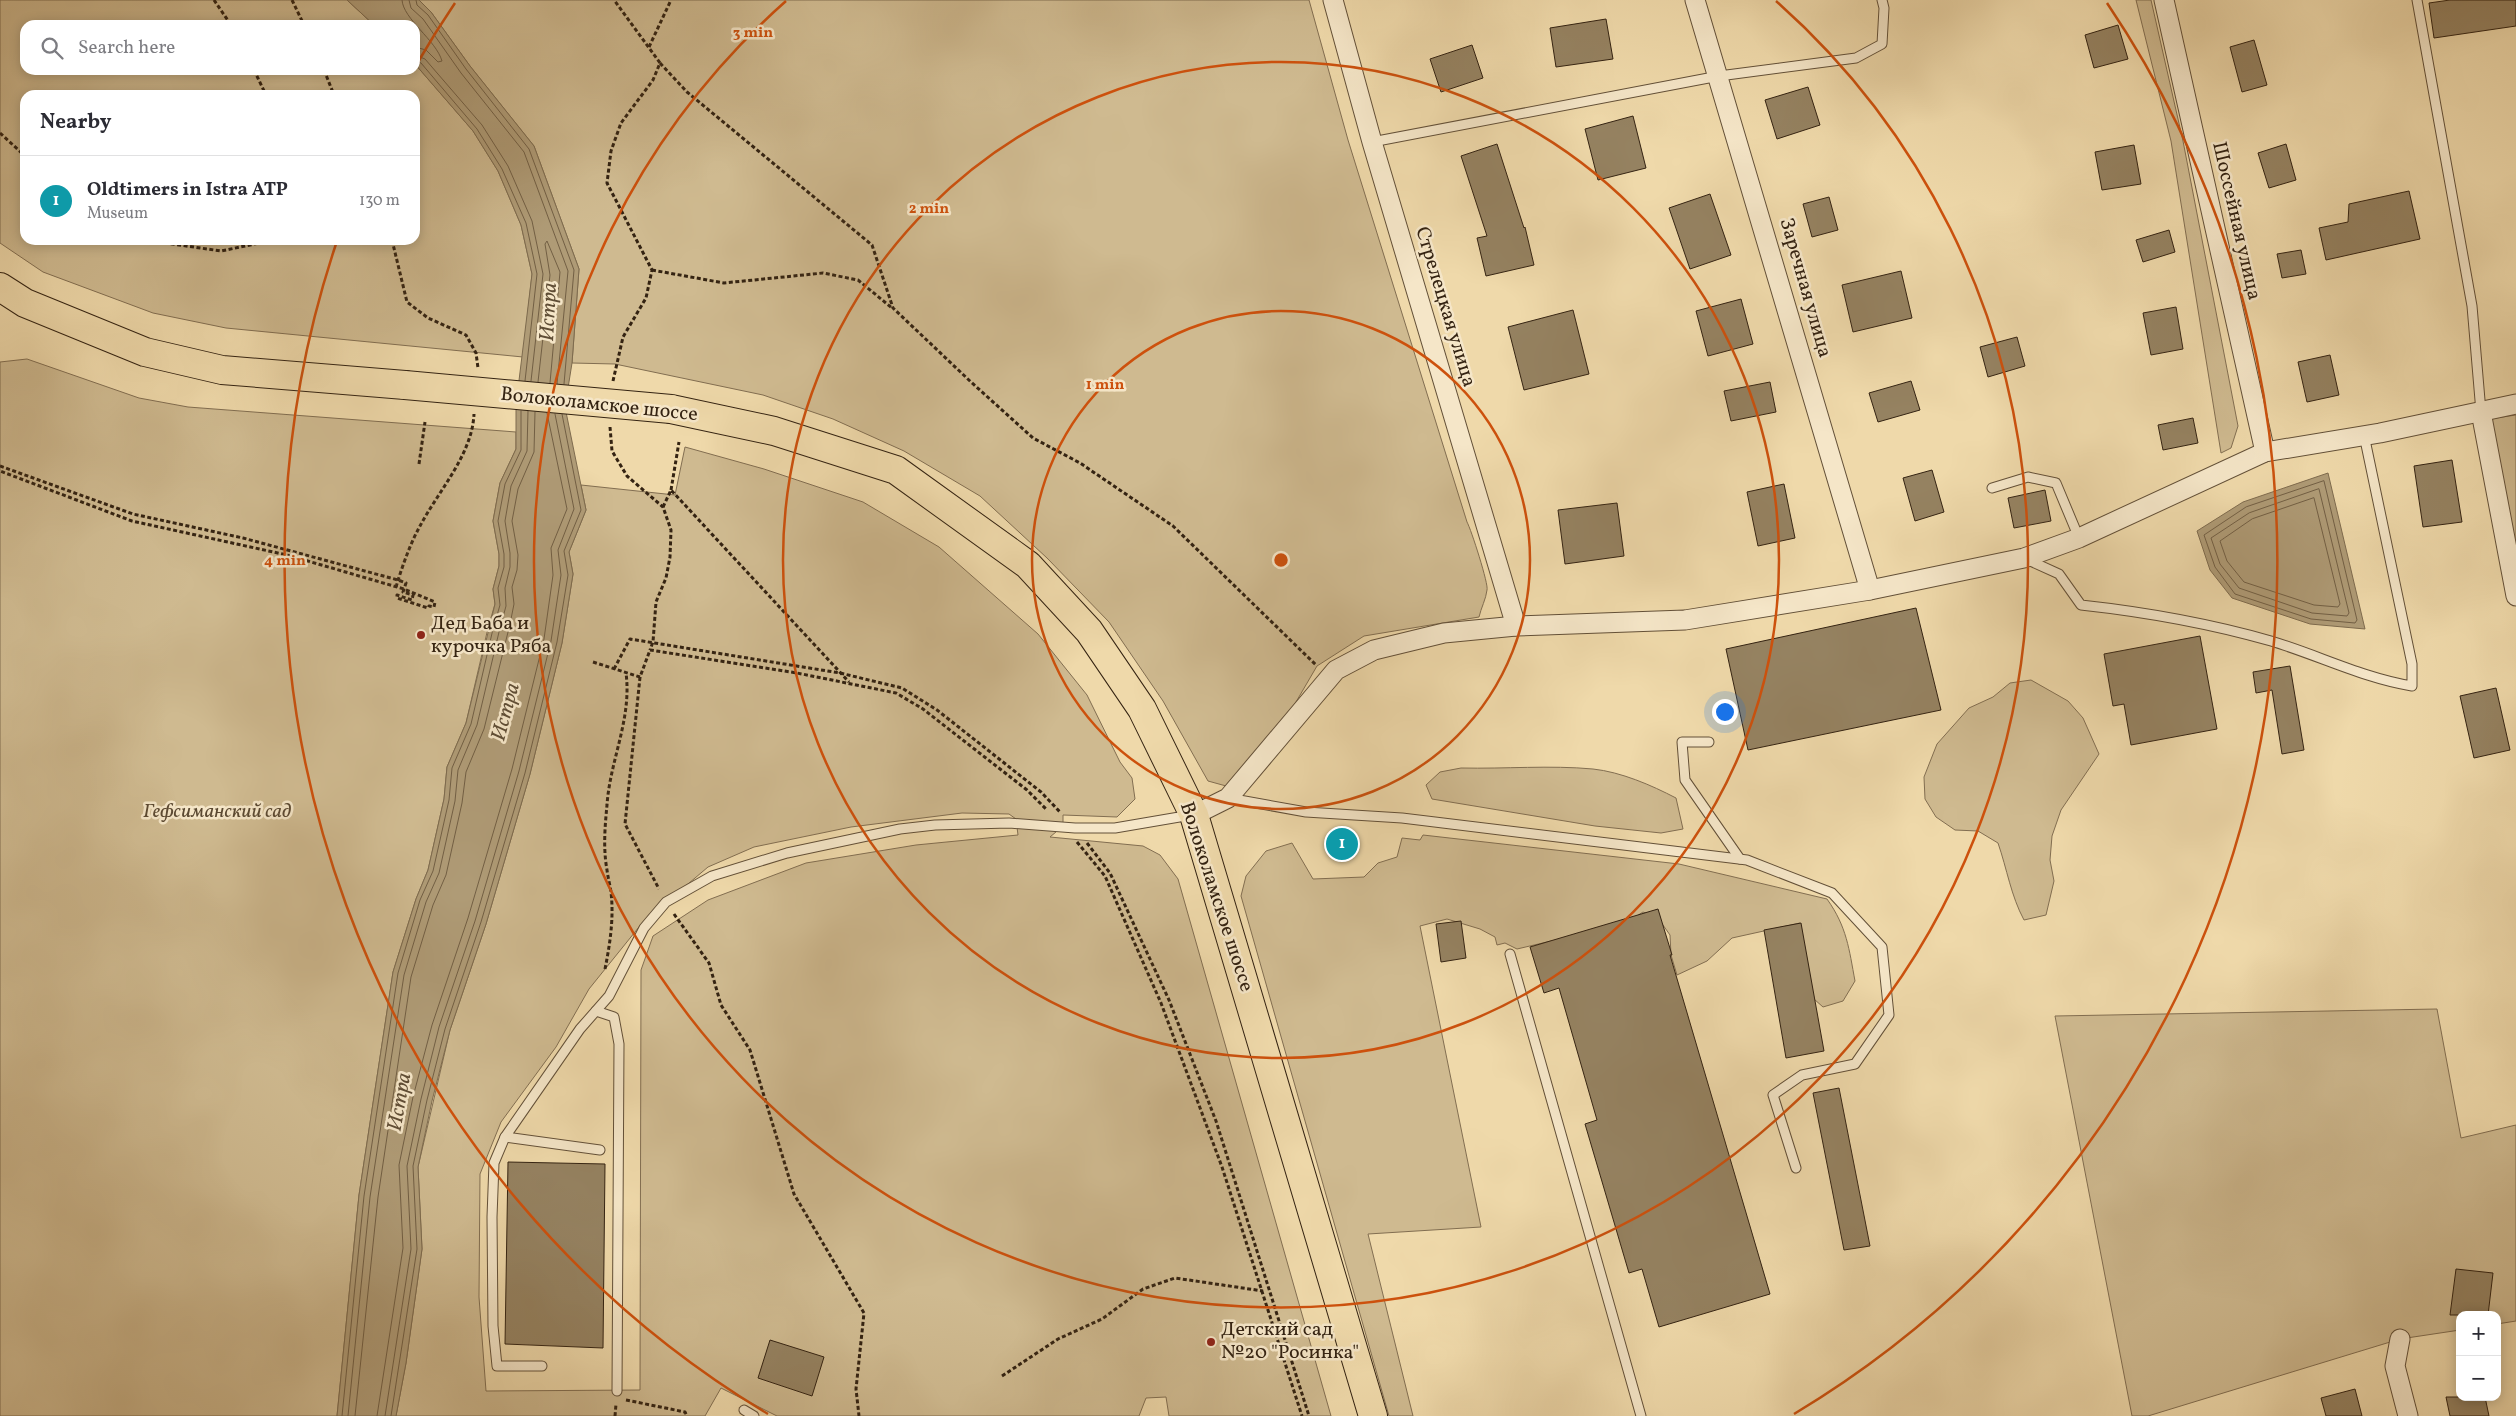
<!DOCTYPE html>
<html lang="en">
<head>
<meta charset="utf-8">
<style>
  :root { --surface:#fff; --page:#f2f2f3; --text:#2b2b33; --muted:#7c7c81; --line:#e1e1e2; --accent:#2563eb }
  body { margin:0; font-family:Vollkorn,serif; background:var(--page); color:var(--text) }
  .controls { position:absolute; right:15px; bottom:15px; display:grid; overflow:hidden; border-radius:10px; box-shadow:0 2px 12px #0003 }
  .controls button { width:45px; height:45px; display:grid; place-items:center; padding:0; border:0; border-bottom:1px solid var(--line); background:var(--surface); color:var(--text); font:25px sans-serif }
  .you { position:absolute; left:1724px; top:711px; width:18px; height:18px; margin:-12px; border:4px solid #fff; border-radius:50%; background:#1a73e8; box-shadow:0 0 0 8px #1a73e833 }
  .badge { display:grid; place-items:center; width:32px; height:32px; border-radius:50%; background:var(--accent); color:#fff; font-size:16px; font-weight:700 }
  .pin { position:absolute; translate:-50% -50%; border:2px solid #fff; box-shadow:0 1px 5px #0006 }
  .list { margin:0; padding:0; list-style:none }
  h2 { display:flex; justify-content:space-between; align-items:center; height:65px; margin:0; padding:0 20px; font-size:21px }
  h2 small { font-size:16px; font-weight:400; color:var(--muted) }
  .list li { display:grid; grid-template-columns:32px 1fr auto; gap:15px; align-items:center; box-sizing:border-box; height:90px; padding:0 20px; border-top:1px solid var(--line) }
  .list b { display:block; font-size:19px; white-space:nowrap }
  .list p { margin:0; font-size:16px; white-space:nowrap; color:var(--muted) }
  .list em { font-size:16px; font-style:normal; color:var(--muted) }
  .icon { flex:none; width:28px; height:28px; fill:none; stroke:currentColor; stroke-width:2; stroke-linecap:round; stroke-linejoin:round }
  .map { position:relative; flex:none; width:2516px; height:1416px; overflow:hidden }
  .search { position:absolute; background:var(--surface); box-shadow:0 2px 12px #0003; left:20px; top:20px; width:400px; height:55px; display:flex; align-items:center; gap:12px; box-sizing:border-box; padding:0 18px; border-radius:15px; color:var(--muted); font-size:19px }
  .panel { position:absolute; background:var(--surface); box-shadow:0 2px 12px #0003; left:20px; top:90px; width:400px; height:155px; border-radius:15px }
  .map>svg:first-child { display:block }
  .green { fill:#cfba90; stroke:#826e51; fill-rule:evenodd }
  .water { fill:#af9b76; stroke:#7e6b4e }
  .lines { fill:none; stroke-linecap:round; stroke-linejoin:round }
  .shore { stroke:#725f44; stroke-width:1 }
  .building { fill:#958261; stroke:#342312 }
  .lane-casing { stroke:#635038; stroke-width:11 }
  .street-casing { stroke:#635038; stroke-width:21 }
  .primary-casing { stroke:#342312; stroke-width:30 }
  .path { stroke:#342312; stroke-width:3; stroke-dasharray:4 2.5; stroke-linecap:butt }
  .lane { stroke:#f5e6c8; stroke-width:9 }
  .street { stroke:#f5e6c8; stroke-width:19 }
  .primary { stroke:#efd9aa; stroke-width:28 }
  .primary-bridge-casing { stroke:#342312; stroke-width:30; stroke-linecap:butt }
  .primary-bridge { stroke:#efd9aa; stroke-width:28 }
  .ring { fill:none; stroke:#cd510d; stroke-width:2.5 }
  .poi-dot { fill:#8f2418; stroke:#f5e6c8; stroke-width:2 }
  .labels { text-anchor:middle; dominant-baseline:central; stroke-width:5; stroke-linejoin:round; paint-order:stroke }
  .street-label { font-size:20px; fill:#342312; stroke:#f5e6c8 }
  .poi-label { font-size:20px; fill:#342312; stroke:#f5e6c8; text-anchor:start }
  .park-label { font-size:20px; font-style:italic; fill:#5b4932; stroke:#f5e6c8 }
  .water-label { font-size:21px; font-style:italic; fill:#5f4d35; stroke:#f5e6c8 }
  .centre { fill:#cd510d; stroke:#f5e6c8; stroke-width:2.5 }
  .ring-label { font-size:15px; text-anchor:middle; font-weight:bold; fill:#cd510d; stroke:#f5e6c8; stroke-width:5; stroke-linejoin:round; paint-order:stroke }
</style>
</head>
<body>
<div class="map">
<svg width="2516" height="1416" viewBox="0 0 2516 1416">
  <rect width="100%" height="100%" fill="#efd9aa"/>
  <filter id="stains"><feTurbulence type="fractalNoise" baseFrequency=".004" numOctaves="4"/><feColorMatrix values="0 0 0 0 .2 0 0 0 0 .09 0 0 0 0 .02 0 0 0 .5 -.17"/></filter>
  <radialGradient id="worn" r=".72"><stop offset=".6" stop-color="#630" stop-opacity="0"/><stop offset="1" stop-color="#630" stop-opacity=".3"/></radialGradient>
  <g class="green">
    <path d="M0,0h347l27,25h-349v45h390v-6l58,67 25,40 23,54 11,49 -9,83 -297,-29 -73,-15 -110,-41 -43,-29zM25,95h390v145h-390z"/>
    <path d="M419,0h890l39,140 119,382c4,7 22,63 20,68 -1,9 -6,18 -8,27l-115,19 -47,30 -59,101 -21,22 -29,-8 -45,-80 -54,-79 -62,-64 -67,-62 -76,-45 -71,-32 -70,-24 -148,-31 -43,-1 7,-94 -45,-123 -64,-80 -39,-54z"/>
    <path d="M2136,0h15l32,141 55,285 -7,22 -10,5 -50,-312z"/>
    <path d="M27,359l112,39 49,9 328,25v17l-16,34 -7,38 6,33v12l-6,23 2,15 -7,24 -22,95 -19,44 -3,32 -16,71 -12,29 -23,73 -34,223 -22,221h-337v-1054z"/>
    <path d="M2516,415v140l-27,-136z"/>
    <path d="M685,447l79,22 99,33 76,45 99,87 49,61 33,67 12,16 3,21 -18,18 -54,-2v11l-13,11 93,9 17,9 18,24 153,537h-162l-3,-19 -20,1 -7,18h-362l-56,-28 -16,28h-309l10,-53 16,-114 -4,-82 32,-137 36,-106 44,-150 32,-131 11,-69 -4,-22 17,-42 -5,-25 94,10zM962,813l47,1 7,5 2,16 -102,10 -110,18 -98,37 -55,36 -12,34 -1,420 -154,1 -7,-94 1,-123 21,-52 55,-75 33,-58 54,-67 65,-55 46,-20 97,-20z"/>
    <path d="M2031,680l37,21 15,17 16,36 -38,56 -9,26 -2,24 4,21 -8,34 -22,5c-13,-24 -17,-51 -26,-77l-20,-12 -23,-1 -19,-13 -11,-18 -1,-22 13,-33 32,-36 24,-11 17,-14z"/>
    <path d="M1461,768c44,1 89,-3 132,1 28,3 58,16 83,29l7,31 -22,4 -66,-7 -163,-27 -6,-14 14,-13z"/>
    <path d="M1423,835l256,29 148,35c20,28 22,50 28,82l-12,20 -20,6 -9,-8 -14,-76 -68,15 -25,23 -30,14 -6,-20 -1,-20 -12,-17 -15,-6 -19,12 -107,25 -12,-6 -8,2 -2,-8 -15,-8 -33,-10 -27,7 61,301 -113,7 45,182h-24l-148,-520 5,-20 20,-25 26,-8 21,36 51,-2 14,-14 19,-6 5,-19 18,2z"/>
    <path d="M2437,1009l24,129 55,-13v196l-19,3v-9h-37v15l-60,9 -252,77h-16l-77,-400z"/>
  </g>
  <g class="water">
    <path d="M347,0h72l12,12 39,54 64,80 45,123 -7,94 -7,44 21,103 -17,42 4,22 -11,69 -32,131 -44,150 -36,106 -18,71 -14,66 4,82 -16,114 -10,53h-59l22,-221 34,-223 23,-73 12,-29 16,-71 3,-32 19,-44 29,-119 -2,-15 6,-23v-12l-6,-33 7,-38 16,-34v-44l16,-131 -11,-49 -23,-54 -25,-40 -58,-67v-39h-41z"/>
    <path d="M2328,473l37,156 -55,-5 -78,-26 -22,-28 -13,-39 46,-29z"/>
  </g>
  <g class="lines">
    <g class="shore">
      <path d="M402,0c1,19 34,40 40,61l-4,1 -12,-12 -11,-3"/>
      <path d="M409,0l2,8 12,11 38,54 63,79 44,119 -11,113"/>
      <path d="M416,0l1,5 11,10 38,54 63,80 45,121 -10,114"/>
      <path d="M415,55l10,4 57,66 26,41 24,55 11,53 -12,107"/>
      <path d="M415,61l6,2 56,66 25,40 24,54 11,51 -12,107"/>
      <path d="M538,382l12,-107 -5,-31 2,-3 13,31 -10,111"/>
      <path d="M2324,481l33,139 -2,3 -44,-4 -76,-25 -20,-27 -11,-32 42,-28z"/>
      <path d="M2319,489l30,124 -2,3 -35,-3 -73,-25 -19,-24 -9,-26 38,-25z"/>
      <path d="M2314,498l26,106 -2,3 -24,-2 -70,-23 -17,-21 -7,-20 32,-22z"/>
      <path d="M342,1416l22,-220 34,-223 22,-73 13,-29 16,-71 3,-32 19,-44 22,-95 7,-24 -2,-17 6,-21v-13l-6,-33 7,-37 16,-34v-39"/>
      <path d="M348,1416l22,-219 34,-222 22,-73 13,-29 16,-72 3,-31 19,-45 22,-93 7,-26 -1,-18 5,-21v-14l-5,-32 6,-35 16,-35 1,-40"/>
      <path d="M355,1416l23,-219 33,-220 22,-72 13,-30 16,-72 4,-31 18,-43 26,-105 4,-20 -2,-17 5,-17 1,-15 -6,-34 6,-32 16,-37 1,-40"/>
      <path d="M377,1416l26,-168 -4,-83 14,-68 19,-72 36,-107 44,-149 32,-130 9,-64 -2,-27 16,-39 -20,-96"/>
      <path d="M385,1416l26,-167 -4,-83 14,-67 18,-72 36,-106 44,-150 32,-130 10,-66 -3,-25 16,-41 -19,-95"/>
      <path d="M391,1416l26,-167 -4,-83 14,-66 18,-71 36,-107 44,-149 32,-131 11,-67 -4,-24 17,-41 -19,-96"/>
    </g>
  </g>
  <g class="building">
    <path d="M2450,0h66v26l-82,12 -5,-35z"/>
    <path d="M1606,19l7,40 -57,8 -6,-39z"/>
    <path d="M2118,25l10,34 -34,9 -9,-33z"/>
    <path d="M2254,40l13,45 -25,7 -12,-45z"/>
    <path d="M1472,45l11,33 -42,14 -11,-33z"/>
    <path d="M1808,87l12,38 -43,14 -12,-39z"/>
    <path d="M1633,116l13,52 -48,12 -13,-51z"/>
    <path d="M1497,144l27,84 1,-1 9,38 -48,11 -9,-38 10,-2 -26,-80z"/>
    <path d="M2286,144l10,36 -27,8 -11,-35z"/>
    <path d="M2134,145l7,39 -39,6 -7,-38z"/>
    <path d="M2409,191l11,48 -94,21 -7,-32 29,-6 1,-18z"/>
    <path d="M1710,194l21,61 -41,14 -21,-61z"/>
    <path d="M1829,197l9,33 -26,7 -9,-33z"/>
    <path d="M2169,230l6,22 -32,10 -7,-22z"/>
    <path d="M2301,250l5,24 -24,4 -5,-24z"/>
    <path d="M1901,271l11,47 -59,14 -11,-47z"/>
    <path d="M1741,299l12,45 -45,12 -12,-45z"/>
    <path d="M2176,307l7,42 -32,6 -8,-42z"/>
    <path d="M1573,310l16,64 -65,16 -16,-63z"/>
    <path d="M2017,337l8,29 -37,11 -8,-30z"/>
    <path d="M2330,355l9,40 -32,7 -9,-40z"/>
    <path d="M1911,381l9,29 -42,12 -9,-29z"/>
    <path d="M1770,382l6,30 -45,9 -7,-30z"/>
    <path d="M2193,418l5,25 -35,7 -5,-25z"/>
    <path d="M2452,460l10,62 -39,5 -9,-61z"/>
    <path d="M1932,470l12,42 -29,9 -12,-43z"/>
    <path d="M1784,484l11,54 -37,8 -11,-54z"/>
    <path d="M2045,490l6,31 -37,7 -6,-30z"/>
    <path d="M1617,503l7,53 -59,8 -7,-54z"/>
    <path d="M1916,608l25,102 -193,40 -22,-101z"/>
    <path d="M2200,636l17,93 -86,16 -7,-41 -11,2 -9,-52z"/>
    <path d="M2290,666l14,84 -22,4 -10,-64 -16,3 -3,-21z"/>
    <path d="M2496,688l14,62 -36,8 -14,-62z"/>
    <path d="M1658,909l14,46h-2l100,339 -111,33 -17,-58 -13,4 -44,-149 12,-4 -38,-132 -15,5 -14,-46z"/>
    <path d="M1461,921l5,37 -25,4 -5,-38z"/>
    <path d="M1801,923l23,128 -38,7 -22,-128z"/>
    <path d="M1839,1088l31,158 -26,4 -31,-157z"/>
    <path d="M508,1162l97,2 -2,184 -98,-4z"/>
    <path d="M2456,1269l37,4 -5,42h-38z"/>
    <path d="M770,1340l54,17 -12,39 -54,-18z"/>
    <path d="M2355,1389l7,27h-36l-5,-18z"/>
    <path d="M2446,1397h39l4,19h-39z"/>
  </g>
  <g class="lines">
    <defs>
      <g id="lane">
        <path d="M2417,0l55,306 9,106"/>
        <path d="M1372,142l347,-66 137,-18 26,-14 2,-36 -2,-8"/>
        <path d="M1992,488l36,-11 28,6 23,55"/>
        <path d="M2026,559l33,15 22,31c64,7 127,18 190,36 47,14 92,37 141,45v-22l-48,-229"/>
        <path d="M1709,742h-27l3,38 55,79"/>
        <path d="M1228,798l78,14 96,6 345,42 85,33 50,54 7,68 -34,49 -53,11 -29,20 23,73"/>
        <path d="M1510,954l131,462"/>
        <path d="M596,1011l18,6 5,27 -2,347"/>
        <path d="M505,1137l-11,26 -2,54 1,109 4,40h45"/>
        <path d="M600,1150l-95,-13 75,-108 29,-33 35,-68 22,-26 46,-26 75,-23 113,-24 35,-4 74,-2 66,5h40l76,-13"/>
        <path d="M744,1410l10,6"/>
      </g>
      <g id="street">
        <path d="M1333,0l39,142 144,484"/>
        <path d="M1695,0l175,590"/>
        <path d="M2164,0l101,452"/>
        <path d="M2481,412l35,184"/>
        <path d="M1194,815l34,-17 108,-128 38,-20 70,-17 72,-7 169,-6 185,-30 154,-32 55,-20 186,-86 115,-19 136,-29"/>
        <path d="M2400,1339l-5,27 13,50"/>
      </g>
      <g id="primary">
        <path d="M0,287l25,16 120,49 77,18 183,15"/>
        <path d="M671,409l103,22 122,39 132,95 61,66 53,78 52,106 179,601"/>
      </g>
    </defs>
    <use href="#lane" class="lane-casing"/>
    <use href="#street" class="street-casing"/>
    <use href="#primary" class="primary-casing"/>
    <g class="path">
      <path d="M214,0l17,25"/>
      <path d="M292,0l12,25"/>
      <path d="M649,47l22,-47"/>
      <path d="M660,63l27,29 185,153 21,63 78,74 62,56 47,25 93,63 143,139"/>
      <path d="M254,70l12,25"/>
      <path d="M324,70l10,25"/>
      <path d="M0,133l25,23"/>
      <path d="M145,240l76,11 53,-11"/>
      <path d="M392,240l15,62 21,16 38,17 10,18 2,15"/>
      <path d="M652,270l72,13 99,-10 35,7 34,28"/>
      <path d="M613,381l10,-44 23,-39 6,-28 -45,-87 4,-32 10,-28 32,-43 7,-17 -46,-63"/>
      <path d="M610,427l2,24 15,25 36,31 8,23 -1,27 -4,21 -10,24 -3,40 -3,8"/>
      <path d="M419,464l6,-42"/>
      <path d="M0,466l133,48 110,24 155,42 8,3 -3,9 10,3 -1,5 -15,-5v3l31,10 1,-2 5,1 1,-5 -31,-13 -117,-34 -155,-34 -132,-50"/>
      <path d="M671,490l8,-48"/>
      <path d="M663,507l8,-17 178,192"/>
      <path d="M396,587c6,-20 14,-43 24,-61 19,-36 52,-71 54,-112"/>
      <path d="M593,662l47,15 10,-27 147,23 99,20 27,16 104,81 20,20"/>
      <path d="M614,669l16,-30 210,34 62,15 35,22 104,82 19,20"/>
      <path d="M640,677l-15,147 34,65"/>
      <path d="M1077,842l28,34 56,127 61,164 80,249"/>
      <path d="M1087,843l23,30 59,127 47,121 93,295"/>
      <path d="M674,914l35,49 12,42 29,45 44,144 70,119 -8,76 3,27"/>
      <path d="M605,969c5,-25 9,-51 6,-77 -1,-7 -3,-14 -4,-22 -4,-22 -2,-44 0,-65 3,-45 25,-86 19,-132"/>
      <path d="M1002,1376l56,-37 44,-20 41,-30 32,-11 88,13"/>
      <path d="M626,1400l59,12 2,4"/>
      <path d="M615,1416l1,-12"/>
    </g>
    <use href="#lane" class="lane"/>
    <use href="#street" class="street"/>
    <use href="#primary" class="primary"/>
    <defs>
      <path id="primary-bridge" d="M405,385l266,24"/>
    </defs>
    <use href="#primary-bridge" class="primary-bridge-casing"/>
    <use href="#primary-bridge" class="primary-bridge"/>
  </g>
  <g class="ring">
    <circle cx="1281" cy="560" r="249"/>
    <circle cx="1281" cy="560" r="498"/>
    <path d="M1776 1A747 747 0 1 1 786 1"/>
    <path d="M768 1414A996 996 0 0 1 336 244M418 62A996 996 0 0 1 455 3M2107 3A996 996 0 0 1 1794 1414"/>
  </g>
  <g class="poi-dot">
    <circle cx="421" cy="635" r="5"/>
    <circle cx="1211" cy="1342" r="5"/>
  </g>
  <g class="labels">
    <g class="street-label">
      <text transform="translate(2236 221) rotate(77)">Шоссейная улица</text>
      <text transform="translate(1805 288) rotate(74)">Заречная улица</text>
      <text transform="translate(1445 307) rotate(73)">Стрелецкая улица</text>
      <text transform="translate(599 405) rotate(6)">Волоколамское шоссе</text>
      <text transform="translate(1216 897) rotate(72)">Волоколамское шоссе</text>
    </g>
    <g class="poi-label">
      <text x="431" y="624">Дед Баба и<tspan x="431" dy="23">курочка Ряба</tspan></text>
      <text x="1221" y="1330">Детский сад<tspan x="1221" dy="23">№20 "Росинка"</tspan></text>
    </g>
    <g class="park-label">
      <text x="217" y="812">Гефсиманский сад</text>
    </g>
    <g class="water-label">
      <text transform="translate(549 312) rotate(-87)">Истра</text>
      <text transform="translate(506 712) rotate(-75)">Истра</text>
      <text transform="translate(400 1102) rotate(-80)">Истра</text>
    </g>
  </g>
  <circle cx="1281" cy="560" r="8" class="centre"/>
  <g class="ring-label">
    <text x="753" y="37">3 min</text>
    <text x="929" y="213">2 min</text>
    <text x="1105" y="389">1 min</text>
    <text x="285" y="565">4 min</text>
  </g>
  <rect width="100%" height="100%" filter="url(#stains)"/>
  <rect width="100%" height="100%" fill="url(#worn)"/>
</svg>
<div class="controls">
<button>+</button>
<button>−</button>
</div>
<div class="you"></div>
<div class="pin badge" style="left:1342px;top:844px;background:#0f9aa8">1</div>
<div class="search"><svg class="icon" aria-label="search" viewBox="0 0 24 24"><circle cx="10" cy="10" r="6"/><path d="M15 15l6 6"/></svg>Search here</div>
<section class="panel">
<h2>Nearby<small></small></h2>
<ul class="list">
<li><span class="badge" style="background:#0f9aa8">1</span><div><b>Oldtimers in Istra ATP</b><p>Museum</p></div><em>130 m</em></li>
</ul>
</section>
</div>
</body>
</html>
